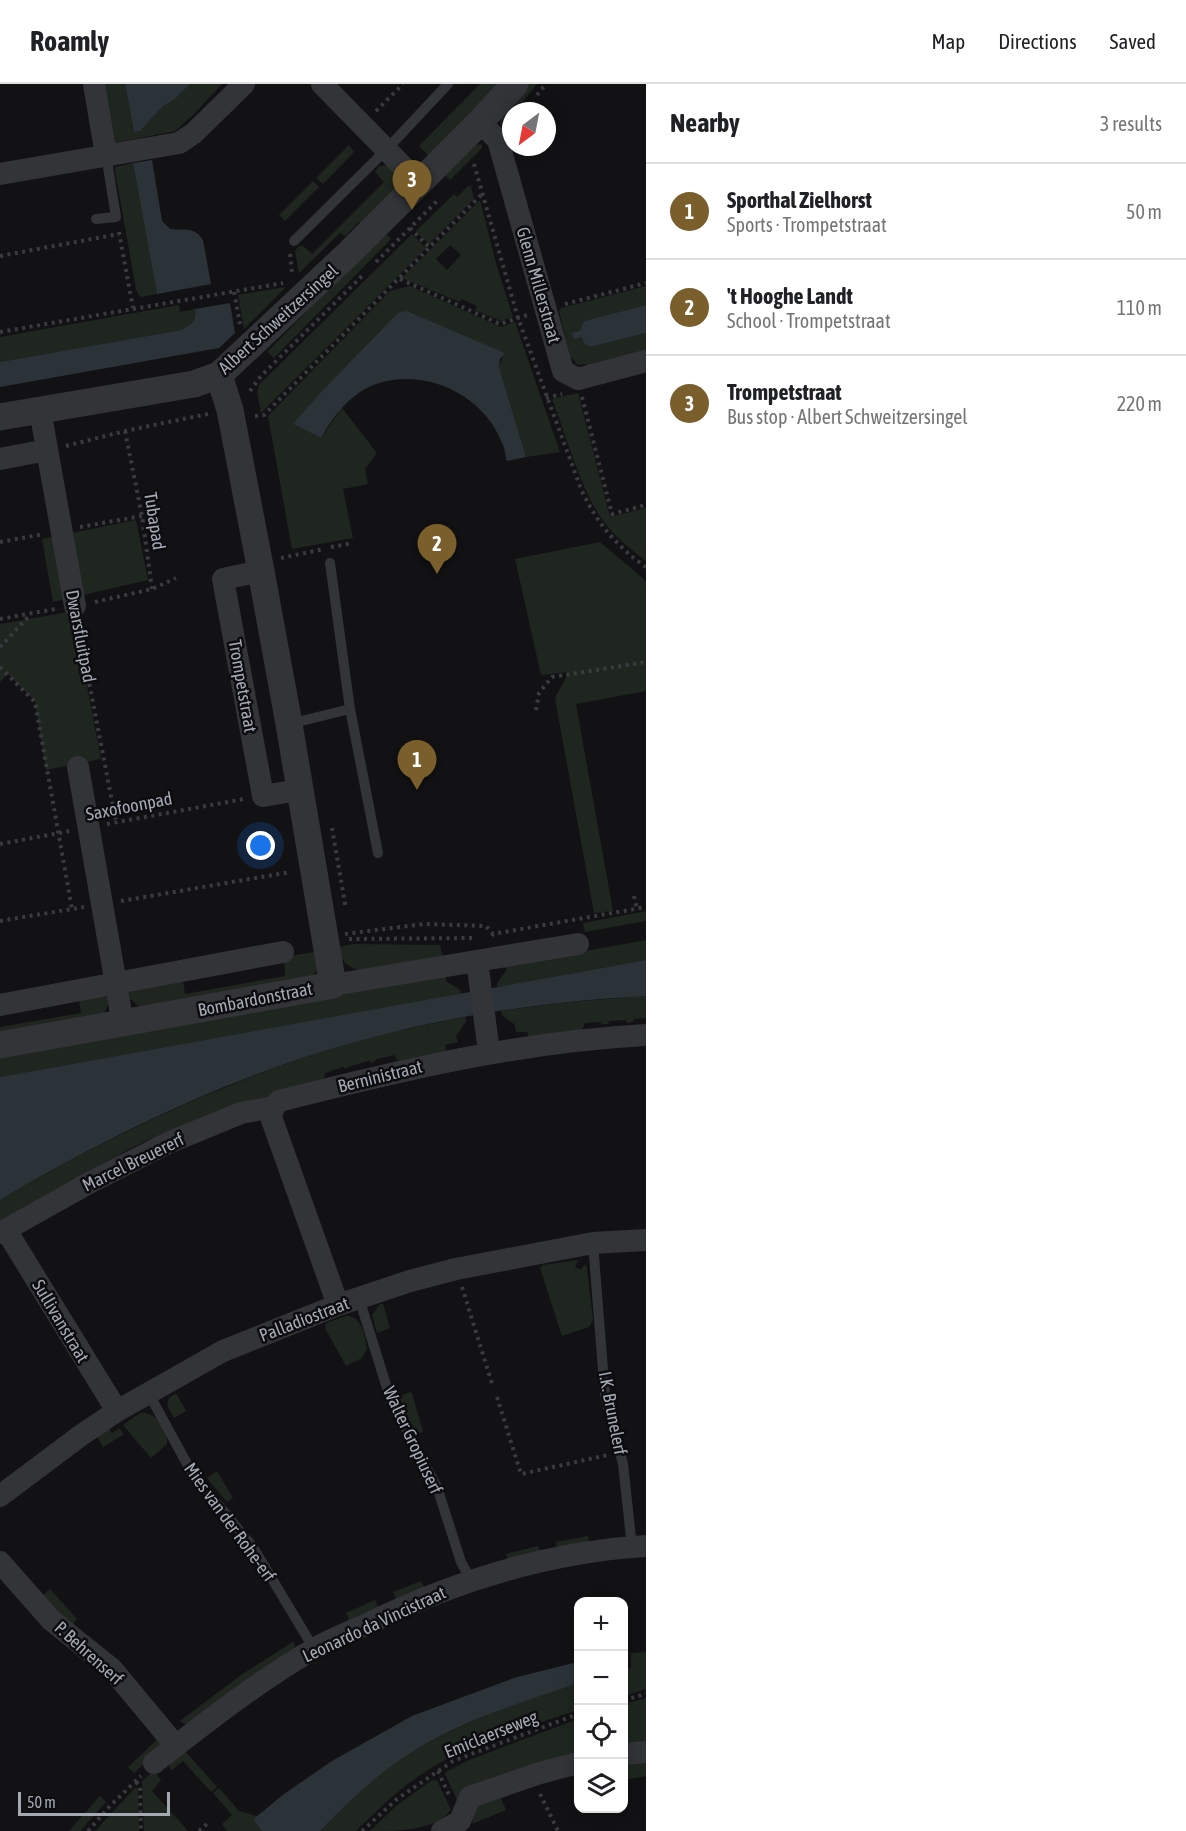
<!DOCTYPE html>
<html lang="en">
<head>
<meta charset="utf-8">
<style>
  :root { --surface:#fff; --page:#f6f6f6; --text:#202124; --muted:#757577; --line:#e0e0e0; --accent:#7a5f2c }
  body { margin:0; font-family:"Asap Condensed",sans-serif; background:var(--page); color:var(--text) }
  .controls { position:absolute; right:18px; bottom:18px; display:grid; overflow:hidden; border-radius:12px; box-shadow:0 3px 15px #0003 }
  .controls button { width:54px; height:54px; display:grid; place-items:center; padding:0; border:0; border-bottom:2px solid var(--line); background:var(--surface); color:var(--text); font:30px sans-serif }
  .compass { position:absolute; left:502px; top:18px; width:54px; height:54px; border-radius:50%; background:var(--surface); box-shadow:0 3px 15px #0003; rotate:212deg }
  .scale { position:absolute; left:18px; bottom:15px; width:152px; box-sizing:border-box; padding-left:6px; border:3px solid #a4a9b4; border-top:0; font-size:16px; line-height:21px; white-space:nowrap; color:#a4a9b4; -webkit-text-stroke:4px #0d0d0f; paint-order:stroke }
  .you { position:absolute; left:261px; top:762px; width:21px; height:21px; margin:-15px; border:4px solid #fff; border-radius:50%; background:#1a73e8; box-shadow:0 0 0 9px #1a73e833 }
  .badge { display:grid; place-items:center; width:39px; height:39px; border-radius:50%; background:var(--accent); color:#fff; font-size:20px; font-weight:700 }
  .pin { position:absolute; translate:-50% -50px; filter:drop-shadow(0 2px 3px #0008) }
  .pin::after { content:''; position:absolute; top:32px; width:21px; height:18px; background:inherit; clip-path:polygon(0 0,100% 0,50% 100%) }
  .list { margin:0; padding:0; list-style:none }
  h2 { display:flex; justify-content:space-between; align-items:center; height:78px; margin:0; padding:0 24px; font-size:26px }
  h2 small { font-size:20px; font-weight:400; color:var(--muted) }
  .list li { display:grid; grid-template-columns:39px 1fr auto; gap:18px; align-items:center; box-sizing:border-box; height:96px; padding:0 24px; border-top:2px solid var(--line) }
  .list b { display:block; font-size:22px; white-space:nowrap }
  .list p { margin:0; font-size:20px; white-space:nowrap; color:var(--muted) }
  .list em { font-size:20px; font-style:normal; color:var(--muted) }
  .icon { flex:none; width:33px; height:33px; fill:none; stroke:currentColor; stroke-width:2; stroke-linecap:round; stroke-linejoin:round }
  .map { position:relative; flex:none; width:646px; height:1747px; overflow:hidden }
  header { display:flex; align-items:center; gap:36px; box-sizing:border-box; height:84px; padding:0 30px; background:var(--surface); border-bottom:2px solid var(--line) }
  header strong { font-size:28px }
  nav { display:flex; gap:33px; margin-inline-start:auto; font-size:21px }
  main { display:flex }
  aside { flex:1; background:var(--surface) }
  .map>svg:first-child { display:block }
  .green { fill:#1f261f; fill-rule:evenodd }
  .water { fill:#2b3339 }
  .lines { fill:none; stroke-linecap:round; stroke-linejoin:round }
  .path { stroke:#393b3f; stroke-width:4; stroke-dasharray:3 4.5; stroke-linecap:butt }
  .service { stroke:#333438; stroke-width:10 }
  .minor { stroke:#333438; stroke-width:22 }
  .tertiary { stroke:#333438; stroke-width:27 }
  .labels { text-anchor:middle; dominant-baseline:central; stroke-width:5; stroke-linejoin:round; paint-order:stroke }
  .street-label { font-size:18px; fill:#a4a9b4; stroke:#0d0d0f }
</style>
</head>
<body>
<header>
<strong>Roamly</strong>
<nav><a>Map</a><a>Directions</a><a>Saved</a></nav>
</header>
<main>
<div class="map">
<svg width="646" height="1747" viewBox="0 0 646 1747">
  <rect width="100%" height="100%" fill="#121214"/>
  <g class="green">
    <path d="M104,0h21l9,48 6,-1 22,-24 13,-8 15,-15h32l-28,30 -19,17 -60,12z"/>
    <path d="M480,0h22l-71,74 -12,-12z"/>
    <path d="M527,0h10l-22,27h-4v5l-9,10 -2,-3 2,-7z"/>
    <path d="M482,60v4l-32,32 -7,-6 32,-29z"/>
    <path d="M349,61l5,7 -31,32 -7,-6z"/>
    <path d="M133,79l24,131 -16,3 -3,-3 -2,-5 -21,-118v-4z"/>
    <path d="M385,81c9,2 15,10 15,19l-37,42 -4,-4 -14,14 -5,-3 -41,40 -4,-22 4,-5h4l9,8 72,-72 -9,-10 3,-5z"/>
    <path d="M313,97l6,6 -34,34 -6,-6z"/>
    <path d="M468,102h3l3,13 -45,45 -13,-13 38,-37 3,3z"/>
    <path d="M480,116l16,63 17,54 -12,4 -26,-11 2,-4 -15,-7 -2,3 -58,-24zM450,161l11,10 -14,15 -11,-11z"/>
    <path d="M385,148l6,7 -117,119 -7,-6z"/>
    <path d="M412,150l14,14 -165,165 -4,-21 2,-7z"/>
    <path d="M410,202l91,41 14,-5 45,130 -34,5 -27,-90 5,-14 -97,-42 -114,113 28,14 21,-30 35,45 -12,16 3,15 -25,5 10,49 -61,11 -24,-133 122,-125z"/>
    <path d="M646,202v19l-62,16 -3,10 -8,2 9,4 8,10 56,-14v22l-58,15 -2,-6 -8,1 -8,-9 -11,-45 2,-3z"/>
    <path d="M286,203l-42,42 -6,-34z"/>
    <path d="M179,221l1,7 15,-3c2,13 -3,15 -14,21l-181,32v-25z"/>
    <path d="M578,309l32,124 36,-9v53c-18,-13 -34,-27 -47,-46 -20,-32 -33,-80 -47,-116z"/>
    <path d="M136,436l12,60 -95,22 -11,-63z"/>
    <path d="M600,458l46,39v110l-70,13 37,207 -19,2 -39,-215 14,-26 -28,3 -26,-116z"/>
    <path d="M74,527l-1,3 28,145 -55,11 -11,-69 -27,-27 -8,8v-58z"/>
    <path d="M646,827v10l-61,11 -2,-9z"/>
    <path d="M646,856v20l-149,27v-4l10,-14 -5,-3z"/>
    <path d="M354,860l86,1 3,13 -84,12c-13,-3 -18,-10 -21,-23z"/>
    <path d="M320,867l-1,17 -8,10 -170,30 -12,-10v-6l54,-11 2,13 100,-18 -1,-19z"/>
    <path d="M446,892v5l14,9 1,4 -461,83v-22z"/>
    <path d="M106,910l4,8 -7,13 -103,21v-9l81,-14 -2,-13z"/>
    <path d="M646,912v22l-12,1 -1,3 -6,1 -2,-3 -16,1 -1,3h-6l-2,-2 -15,1 -3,7 -53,7 -2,-5h-11l-1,-7 -13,-10 -1,-4 68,-9z"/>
    <path d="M465,933l1,5 -10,14 2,6 -13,3 1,6 -48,10 -4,-6 -17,4 -4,4 -4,-2 -18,5 -6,3 -2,-2 -18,6 -1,7 -124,38 -47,22 -2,-1 -16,7 -135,76v-22c110,-65 227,-120 349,-157 38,-11 77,-18 116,-26z"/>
    <path d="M578,1176l-3,7 6,3 4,-6 2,4 6,52 -4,7 -27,9 -22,-68 3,-3z"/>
    <path d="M380,1220h3l7,24 -13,5 -5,-18z"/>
    <path d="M346,1232c16,0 19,20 21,33l-5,9 -16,8 -21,-38 1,-5z"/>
    <path d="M410,1308l2,1 11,39 -7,2 -18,-37z"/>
    <path d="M176,1309l10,18 -12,7 -7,-13 2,-7z"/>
    <path d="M140,1329c15,-2 28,16 27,31l-16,14 -28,-33z"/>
    <path d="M108,1342l4,7 7,-5 5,6 -21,13 -6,-11z"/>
    <path d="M217,1387l16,27 -6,4 -20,-24z"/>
    <path d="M588,1452l2,8 -33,6 -1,-8z"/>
    <path d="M538,1462l2,6 -32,8 -2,-6z"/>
    <path d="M421,1497l3,6 -27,13 -4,-8z"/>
    <path d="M50,1505l27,30 -5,6 -31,-28z"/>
    <path d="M375,1516l3,7 -29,13 -3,-7z"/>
    <path d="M294,1557l1,8 -108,76 -7,-4 61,-46z"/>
    <path d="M646,1568v37l-22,7v-26l7,-2v-15z"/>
    <path d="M578,1599v27c-52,18 -110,33 -156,64 -25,16 -45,37 -66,57h-36c28,-29 59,-59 94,-80 47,-30 111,-50 164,-68z"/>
    <path d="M646,1614v47l-22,3v-44z"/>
    <path d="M578,1635v37l-121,44 -12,-26 1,-2 23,-12z"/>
    <path d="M158,1655l5,8 -29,26 -6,-6z"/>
    <path d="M185,1667l32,36 -6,5 -28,-31 -11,9 -2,-1 -1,-7z"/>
    <path d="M646,1674v18l-22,4v-19z"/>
    <path d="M151,1689l6,1 4,6 -9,11 36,40h-44l-2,-50z"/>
    <path d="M432,1696h5l14,30c-17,21 -52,21 -81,21l26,-25z"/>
    <path d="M136,1703l2,3 1,41h-44z"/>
    <path d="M219,1704l20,23 18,5 -3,5 8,10h-35l-5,-7 10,-9 -19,-22z"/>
    <path d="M100,1712l6,6 -26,29h-11z"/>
    <path d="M500,1712l6,14 -34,14 4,-19z"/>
  </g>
  <g class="water">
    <path d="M125,0h65l-15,15 -13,8 -22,24 -6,1z"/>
    <path d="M152,76l10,61 8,8c15,2 24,-3 33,11l8,44 -54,10 -24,-131z"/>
    <path d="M230,219l5,30 -16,15 -219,39v-25l181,-32c11,-6 16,-8 14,-21z"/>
    <path d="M646,221v28l-56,14 -6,-4 -2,-6 -8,2 -2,-6 8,-2 4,-10z"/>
    <path d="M407,227l98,42 -5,6 -1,8 27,90 -19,4c-2,-6 -2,-13 -5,-18 -18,-48 -77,-76 -126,-59 -25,9 -42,31 -55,54l-28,-14 29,-33 76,-78z"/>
    <path d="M646,876v36c-99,5 -199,20 -295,47 -123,35 -241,92 -351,157v-123z"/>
    <path d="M578,1578v21c-54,19 -116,37 -164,68 -35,21 -66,51 -94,80h-58l-8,-10 2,-4 28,-23 48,-33 80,-45 105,-39z"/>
  </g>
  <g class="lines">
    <g class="path">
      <path d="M537,11l9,-11"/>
      <path d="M376,27l27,-27"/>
      <path d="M474,80l44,154 63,171c15,33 36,58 65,78"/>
      <path d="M410,144l19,19"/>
      <path d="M119,148l14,76"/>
      <path d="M290,170l2,19 -2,2"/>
      <path d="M0,172l119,-22"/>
      <path d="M376,178l61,-61"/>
      <path d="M400,195l100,45 27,-9"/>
      <path d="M234,208l6,32"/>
      <path d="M565,220l81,-21"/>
      <path d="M0,248l283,-49"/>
      <path d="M250,307l11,-15 104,-103"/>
      <path d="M582,313l30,117 34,-9"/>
      <path d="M546,314l16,-4"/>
      <path d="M255,332l9,-1 218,-221"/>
      <path d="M125,347l17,85 10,73"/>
      <path d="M66,362l59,-15 83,-17"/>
      <path d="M80,443l62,-11"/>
      <path d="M0,458l44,-8"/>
      <path d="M331,463l22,-4"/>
      <path d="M281,474l43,-9"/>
      <path d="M95,518l57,-13 24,-11"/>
      <path d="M0,535l55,-10"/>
      <path d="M78,541l38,197"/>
      <path d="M0,563l31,-33"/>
      <path d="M0,583l35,35 37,207"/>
      <path d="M536,626l3,-17 13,-16 94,-15"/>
      <path d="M107,740l137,-25"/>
      <path d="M332,744l14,81"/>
      <path d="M0,760l70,-13"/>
      <path d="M634,812l3,13"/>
      <path d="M121,817l170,-29"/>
      <path d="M0,837l84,-14"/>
      <path d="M345,850l79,-10 62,2 7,8"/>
      <path d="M492,852l1,-2 153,-27"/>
      <path d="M349,855l124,-1"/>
      <path d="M462,1203l31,100"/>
      <path d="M497,1313l24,77 87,-19"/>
      <path d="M624,1616l22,-6"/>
      <path d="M438,1687l11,24"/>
      <path d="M136,1698l4,4 1,45"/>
      <path d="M540,1710l18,37"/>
      <path d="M88,1747l22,-25 31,-30"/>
      <path d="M199,1747l10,-9"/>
      <path d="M362,1747l35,-32 56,-38 125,-47"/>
    </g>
    <g class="service">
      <path d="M96,135l20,-2 -10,-62"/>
      <path d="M294,157l92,-91 62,-66"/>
      <path d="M350,625l28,144"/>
      <path d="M289,640l61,-15 -20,-146"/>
      <path d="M593,1159l12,152 18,69 9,83"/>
      <path d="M359,1214l32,103 46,86 24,75 10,18"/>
      <path d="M149,1310l43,79 61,74 61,102"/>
    </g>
    <g class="minor">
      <path d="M94,0l12,71"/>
      <path d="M322,0l97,99"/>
      <path d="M480,38l18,18 65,231 15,8 68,-18"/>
      <path d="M0,90l179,-31 15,-10 50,-49"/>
      <path d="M40,326l35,196"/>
      <path d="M0,375l47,-9"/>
      <path d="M261,487l-38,8 40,217 35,-6"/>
      <path d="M78,683l45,257"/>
      <path d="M477,877l12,91"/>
      <path d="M333,901l245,-41"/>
      <path d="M0,921l283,-53"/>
      <path d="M274,1023l5,-6c123,-31 239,-59 367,-66"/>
      <path d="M274,1023l-3,10 67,188"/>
      <path d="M6,1146l111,181"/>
      <path d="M0,1149l89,-50 79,-40 73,-30 33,-6"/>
      <path d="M0,1412l80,-60 37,-25 106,-60 115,-46 72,-24 46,-12 137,-26 53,-3"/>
      <path d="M0,1478l51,58 61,49 64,77"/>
      <path d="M624,1670l22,-2"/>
      <path d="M154,1679c51,-40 103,-81 160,-114 17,-10 35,-17 53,-25 88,-43 181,-72 279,-78"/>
      <path d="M442,1747l18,-10 10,-24 70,-24 38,-10"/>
    </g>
    <g class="tertiary">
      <path d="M0,333l194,-33 25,-9 129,-121 132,-132 35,-38"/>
      <path d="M0,961l333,-60 -44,-261 -28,-153 -31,-161 -11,-35"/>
    </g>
  </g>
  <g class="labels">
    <g class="street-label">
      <text transform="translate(539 201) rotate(74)">Glenn Millerstraat</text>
      <text transform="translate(278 235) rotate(-42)">Albert Schweitzersingel</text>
      <text transform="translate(155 437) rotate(81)">Tubapad</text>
      <text transform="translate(81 552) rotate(79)">Dwarsfluitpad</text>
      <text transform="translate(243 602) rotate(80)">Trompetstraat</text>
      <text transform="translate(129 722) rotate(-11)">Saxofoonpad</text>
      <text transform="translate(255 915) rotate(-11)">Bombardonstraat</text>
      <text transform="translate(380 992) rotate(-14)">Berninistraat</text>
      <text transform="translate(133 1078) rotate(-26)">Marcel Breuererf</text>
      <text transform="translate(304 1235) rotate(-21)">Palladiostraat</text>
      <text transform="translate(61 1237) rotate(59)">Sullivanstraat</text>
      <text transform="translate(613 1329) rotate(79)">I.K. Brunelerf</text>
      <text transform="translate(413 1356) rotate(65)">Walter Gropiuserf</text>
      <text transform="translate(230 1438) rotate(54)">Mies van der Rohe-erf</text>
      <text transform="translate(374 1540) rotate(-25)">Leonardo da Vincistraat</text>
      <text transform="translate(89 1569) rotate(42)">P. Behrenserf</text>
      <text transform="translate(491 1650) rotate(-22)">Emiclaerseweg</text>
    </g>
  </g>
</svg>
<div class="controls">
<button>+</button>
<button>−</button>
<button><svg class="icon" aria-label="locate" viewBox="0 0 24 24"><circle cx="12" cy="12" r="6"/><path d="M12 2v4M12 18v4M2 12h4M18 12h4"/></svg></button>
<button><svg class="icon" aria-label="layers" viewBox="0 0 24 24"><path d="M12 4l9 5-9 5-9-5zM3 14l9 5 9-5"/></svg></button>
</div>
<svg class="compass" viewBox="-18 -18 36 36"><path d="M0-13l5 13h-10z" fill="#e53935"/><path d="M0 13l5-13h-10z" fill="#757577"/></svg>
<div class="scale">50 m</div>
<div class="you"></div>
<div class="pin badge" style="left:417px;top:706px">1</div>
<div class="pin badge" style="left:437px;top:490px">2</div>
<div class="pin badge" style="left:412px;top:126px">3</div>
</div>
<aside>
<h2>Nearby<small>3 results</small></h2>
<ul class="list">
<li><span class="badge">1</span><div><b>Sporthal Zielhorst</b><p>Sports · Trompetstraat</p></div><em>50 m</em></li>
<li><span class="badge">2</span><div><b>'t Hooghe Landt</b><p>School · Trompetstraat</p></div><em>110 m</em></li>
<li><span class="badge">3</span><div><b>Trompetstraat</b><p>Bus stop · Albert Schweitzersingel</p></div><em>220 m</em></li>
</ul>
</aside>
</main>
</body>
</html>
